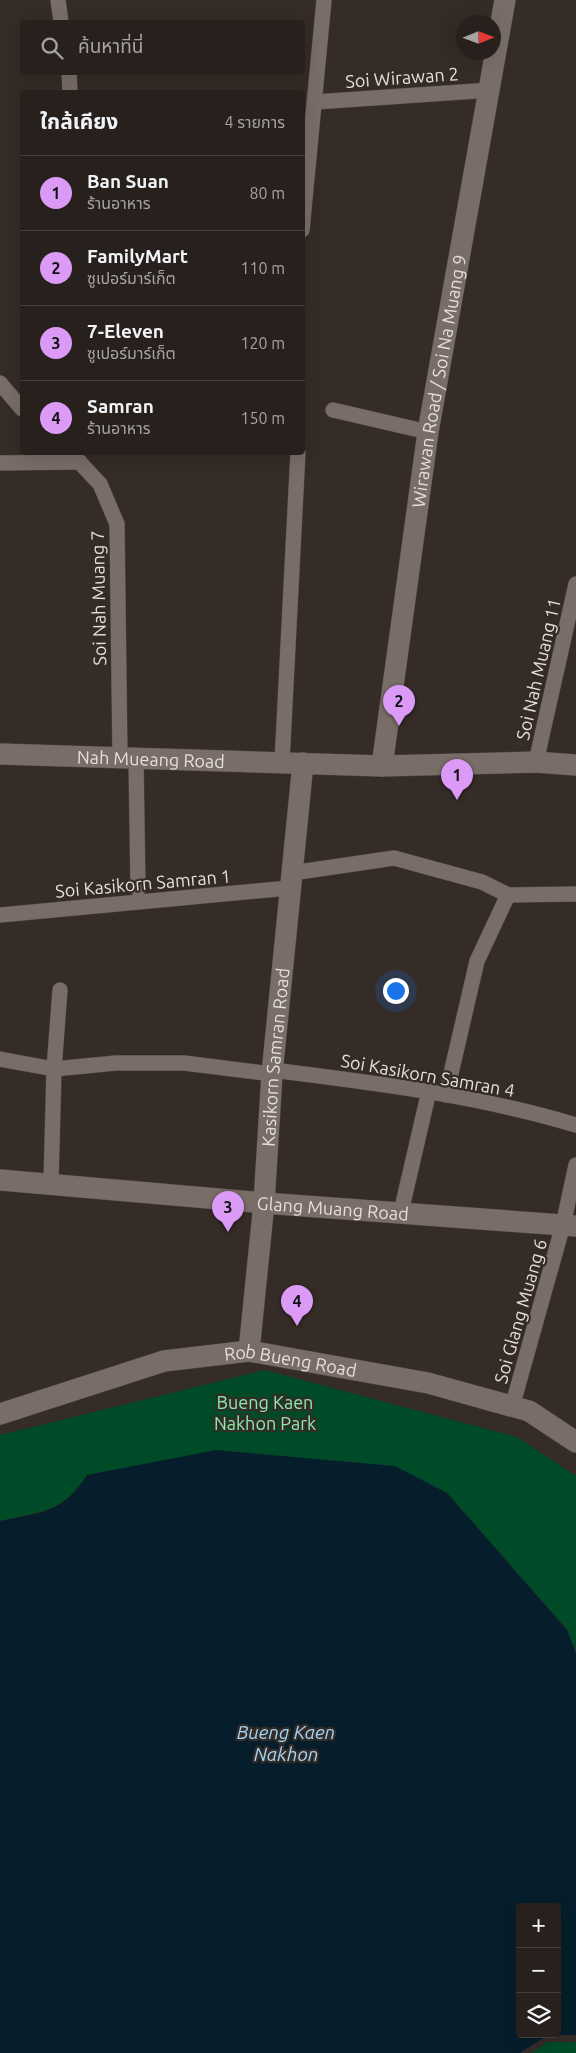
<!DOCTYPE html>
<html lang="th">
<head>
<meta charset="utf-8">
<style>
  :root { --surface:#28201d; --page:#302826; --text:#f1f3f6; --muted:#a5a3a4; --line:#443e3b; --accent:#db9af6 }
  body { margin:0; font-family:Ubuntu,"Noto Sans Thai",sans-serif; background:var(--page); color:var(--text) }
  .controls { position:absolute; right:15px; bottom:15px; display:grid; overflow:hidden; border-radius:5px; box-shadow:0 5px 20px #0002 }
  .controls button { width:45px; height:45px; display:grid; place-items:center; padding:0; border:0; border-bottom:1px solid var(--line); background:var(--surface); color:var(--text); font:25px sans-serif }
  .compass { position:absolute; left:456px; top:15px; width:45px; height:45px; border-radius:50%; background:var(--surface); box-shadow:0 5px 20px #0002; rotate:89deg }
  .you { position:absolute; left:395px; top:990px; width:18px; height:18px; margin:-12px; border:4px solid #fff; border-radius:50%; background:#1a73e8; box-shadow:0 0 0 8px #1a73e833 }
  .badge { display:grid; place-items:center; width:32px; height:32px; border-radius:50%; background:var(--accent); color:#111; font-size:16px; font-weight:700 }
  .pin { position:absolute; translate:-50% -41px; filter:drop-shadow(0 1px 2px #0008) }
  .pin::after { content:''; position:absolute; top:26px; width:18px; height:15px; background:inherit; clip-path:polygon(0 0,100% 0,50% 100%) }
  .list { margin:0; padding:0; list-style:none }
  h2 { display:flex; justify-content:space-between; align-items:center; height:65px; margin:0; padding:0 20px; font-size:21px }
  h2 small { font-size:16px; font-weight:400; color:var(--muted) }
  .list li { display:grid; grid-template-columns:32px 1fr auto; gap:15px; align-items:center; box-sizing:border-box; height:75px; padding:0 20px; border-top:1px solid var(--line) }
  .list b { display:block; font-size:19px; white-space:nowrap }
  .list p { margin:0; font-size:16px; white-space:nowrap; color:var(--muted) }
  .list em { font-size:16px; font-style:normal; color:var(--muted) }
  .icon { flex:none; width:28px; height:28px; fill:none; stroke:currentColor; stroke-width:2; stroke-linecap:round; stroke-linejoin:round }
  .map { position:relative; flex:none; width:576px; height:2053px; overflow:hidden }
  .search { position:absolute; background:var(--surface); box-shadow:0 5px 20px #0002; left:20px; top:20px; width:285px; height:55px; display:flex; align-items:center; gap:12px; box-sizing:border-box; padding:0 18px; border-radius:5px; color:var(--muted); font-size:19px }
  .panel { position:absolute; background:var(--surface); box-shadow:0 5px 20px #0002; left:20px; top:90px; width:285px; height:365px; border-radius:5px }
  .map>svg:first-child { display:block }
  .green { fill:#004b27 }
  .water { fill:#061e2b; fill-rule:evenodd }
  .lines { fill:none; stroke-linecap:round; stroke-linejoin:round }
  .street-casing { stroke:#514845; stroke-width:16 }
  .secondary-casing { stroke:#514845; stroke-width:22 }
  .street { stroke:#796d68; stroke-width:15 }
  .secondary { stroke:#796d68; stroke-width:21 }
  .labels { text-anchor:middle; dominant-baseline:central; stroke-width:4.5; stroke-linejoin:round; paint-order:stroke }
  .street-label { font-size:18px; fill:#e5dedb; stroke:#352b27 }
  .park-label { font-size:18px; fill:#88ebac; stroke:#352b27 }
  .water-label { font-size:19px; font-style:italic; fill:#9dd6fa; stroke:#352b27 }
</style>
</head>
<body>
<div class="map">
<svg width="576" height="2053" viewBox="0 0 576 2053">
  <rect width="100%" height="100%" fill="#352b27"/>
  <g class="green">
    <path d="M265,1370l252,67 59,39v177l-9,-24 -120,-136 -360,-18c-25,39 -46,36 -87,46v-86z"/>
    <path d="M547,2042h29v11h-44z"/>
  </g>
  <path class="water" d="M216,1450l179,16 52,27 120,137 9,23v382h-28l-28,18h-520v-532c41,-9 62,-7 87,-46zM520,1907h37v127h-37z"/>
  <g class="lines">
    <defs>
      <g id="street">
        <path d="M58,0l3,22"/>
        <path d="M69,72l1,20"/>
        <path d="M315,102l176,-12"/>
        <path d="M302,230l22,-230"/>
        <path d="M0,383l22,26"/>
        <path d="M333,410l95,22"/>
        <path d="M70,452l30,32 17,40 3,234"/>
        <path d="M0,463l80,-1"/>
        <path d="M136,759l2,130"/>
        <path d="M282,762l16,-310"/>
        <path d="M536,762l40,-178"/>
        <path d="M292,873l102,-15 88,24 26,13 68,-1"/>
        <path d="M0,915l289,-27"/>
        <path d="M0,1059l54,10 62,-6h68l88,11"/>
        <path d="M272,1070c103,13 204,25 304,55"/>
        <path d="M446,1095l31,-134 31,-66"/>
        <path d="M51,1183l3,-114 6,-79"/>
        <path d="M401,1212l28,-121"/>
        <path d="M512,1407l51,-182 13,-60"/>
      </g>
      <g id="secondary">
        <path id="s1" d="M0,754l382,12 154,-4 40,3"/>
        <path id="s2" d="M382,766l46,-334 77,-432"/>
        <path id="s3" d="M0,1180l264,23 312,23"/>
        <path id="s4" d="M249,1351l15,-148 8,-129 31,-311"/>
        <path id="s5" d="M0,1414l164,-53 85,-10 179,32 101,28 47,31"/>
      </g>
    </defs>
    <use href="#street" class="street-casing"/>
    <use href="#secondary" class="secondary-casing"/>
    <use href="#street" class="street"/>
    <use href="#secondary" class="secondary"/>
  </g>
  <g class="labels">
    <g class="street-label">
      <text transform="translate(402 77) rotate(-4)">Soi Wirawan 2</text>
      <text stroke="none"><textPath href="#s2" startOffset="389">Wirawan Road / Soi Na Muang 9</textPath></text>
      <text transform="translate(98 598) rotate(-91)">Soi Nah Muang 7</text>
      <text transform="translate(538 669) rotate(-77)">Soi Nah Muang 11</text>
      <text stroke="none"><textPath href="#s1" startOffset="151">Nah Mueang Road</textPath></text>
      <text transform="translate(143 883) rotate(-5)">Soi Kasikorn Samran 1</text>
      <text stroke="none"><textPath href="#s4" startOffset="295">Kasikorn Samran Road</textPath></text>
      <text transform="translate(428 1075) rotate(10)">Soi Kasikorn Samran 4</text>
      <text stroke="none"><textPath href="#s3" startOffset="334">Glang Muang Road</textPath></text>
      <text transform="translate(520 1311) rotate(-74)">Soi Glang Muang 6</text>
      <text stroke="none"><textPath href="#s5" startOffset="300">Rob Bueng Road</textPath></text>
    </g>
    <g class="park-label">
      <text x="265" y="1402">Bueng Kaen<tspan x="265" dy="21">Nakhon Park</tspan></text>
    </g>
    <g class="water-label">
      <text x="286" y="1732">Bueng Kaen<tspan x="286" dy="22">Nakhon</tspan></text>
    </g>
  </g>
</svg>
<div class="controls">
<button>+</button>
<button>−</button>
<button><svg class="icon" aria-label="layers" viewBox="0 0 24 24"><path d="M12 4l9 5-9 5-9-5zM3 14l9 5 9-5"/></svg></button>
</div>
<svg class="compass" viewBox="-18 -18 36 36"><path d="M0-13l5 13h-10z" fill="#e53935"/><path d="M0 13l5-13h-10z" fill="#a5a3a4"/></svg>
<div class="you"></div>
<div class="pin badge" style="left:457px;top:800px">1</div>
<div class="pin badge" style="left:399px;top:726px">2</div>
<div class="pin badge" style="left:228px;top:1232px">3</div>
<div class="pin badge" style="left:297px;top:1326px">4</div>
<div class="search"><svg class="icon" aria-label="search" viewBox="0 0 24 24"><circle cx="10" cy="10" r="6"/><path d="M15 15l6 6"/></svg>ค้นหาที่นี่</div>
<section class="panel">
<h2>ใกล้เคียง<small>4 รายการ</small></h2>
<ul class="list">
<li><span class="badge">1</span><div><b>Ban Suan</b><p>ร้านอาหาร</p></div><em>80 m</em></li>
<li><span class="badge">2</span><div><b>FamilyMart</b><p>ซูเปอร์มาร์เก็ต</p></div><em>110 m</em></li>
<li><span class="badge">3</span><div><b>7-Eleven</b><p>ซูเปอร์มาร์เก็ต</p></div><em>120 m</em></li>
<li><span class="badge">4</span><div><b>Samran</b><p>ร้านอาหาร</p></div><em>150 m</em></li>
</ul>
</section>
</div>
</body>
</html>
